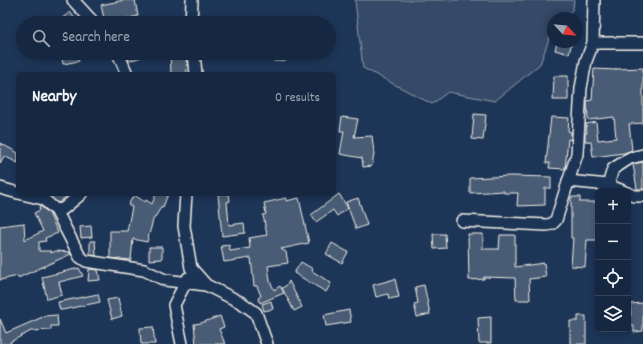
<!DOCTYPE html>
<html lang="en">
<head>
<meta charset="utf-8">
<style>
  :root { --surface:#162841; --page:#1f3048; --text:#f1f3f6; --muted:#9ea6b1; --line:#35445a }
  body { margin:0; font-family:Dekko,sans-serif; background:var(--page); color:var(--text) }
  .controls { position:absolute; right:12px; bottom:12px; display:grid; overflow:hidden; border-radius:6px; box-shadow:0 2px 6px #0003 }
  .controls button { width:36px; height:36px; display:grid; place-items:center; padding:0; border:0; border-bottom:1px solid var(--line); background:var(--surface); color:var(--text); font:20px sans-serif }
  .compass { position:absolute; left:547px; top:12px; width:36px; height:36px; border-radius:50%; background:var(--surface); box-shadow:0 2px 6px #0003; rotate:116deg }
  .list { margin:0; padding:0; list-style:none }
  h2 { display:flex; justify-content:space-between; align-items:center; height:52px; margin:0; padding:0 16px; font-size:17px }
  h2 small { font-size:13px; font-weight:400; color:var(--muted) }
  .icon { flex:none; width:22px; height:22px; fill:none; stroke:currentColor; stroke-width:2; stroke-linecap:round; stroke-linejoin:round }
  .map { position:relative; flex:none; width:643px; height:344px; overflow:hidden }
  .search { position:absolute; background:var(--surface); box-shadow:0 2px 6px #0003; left:16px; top:16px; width:320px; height:44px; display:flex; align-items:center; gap:10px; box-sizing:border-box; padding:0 14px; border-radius:22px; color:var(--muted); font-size:15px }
  .panel { position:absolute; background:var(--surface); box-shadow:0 2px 6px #0003; left:16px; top:72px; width:320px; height:124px; border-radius:6px }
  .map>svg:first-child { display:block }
  .green { fill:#354a67; stroke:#949ea8 }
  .building { fill:#485b74; stroke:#f4f1e8 }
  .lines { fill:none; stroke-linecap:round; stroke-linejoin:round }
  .minor-casing { stroke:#f4f1e8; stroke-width:14 }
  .minor { stroke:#1d3557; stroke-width:11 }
</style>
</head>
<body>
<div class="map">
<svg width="643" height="344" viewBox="0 0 643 344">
  <rect width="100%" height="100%" fill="#1d3557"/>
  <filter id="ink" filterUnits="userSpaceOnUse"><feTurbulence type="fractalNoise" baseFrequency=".025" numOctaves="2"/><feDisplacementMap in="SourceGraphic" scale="8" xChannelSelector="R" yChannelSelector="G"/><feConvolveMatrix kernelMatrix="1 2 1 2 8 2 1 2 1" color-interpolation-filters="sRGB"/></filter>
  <g filter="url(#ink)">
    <path class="green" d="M355,0h219l-1,9 -9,9h-11v10l-13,36 -45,37 -47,-9 -16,12 -69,-36z"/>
    <g class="building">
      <path d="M124,0h11l3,16 -14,3v2l-19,2 -4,-18z"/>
      <path d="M70,12l6,8 -4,3h-16z"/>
      <path d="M557,42h15l-3,12 -14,-4z"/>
      <path d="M61,53h16l2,8 -16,3z"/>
      <path d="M126,53h21l1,2 -19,6z"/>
      <path d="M170,53h16l1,21h-16z"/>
      <path d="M273,53h13v8h-12z"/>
      <path d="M643,68v55l-14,1 3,26 -8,3 -31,4 -2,-15h-3v-1h-3v-8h2l-1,-9 10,-2 2,18 18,-2 -2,-21 -26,3 -1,-19 5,-1 2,-31 22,1v-1z"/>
      <path d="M554,76h14v24h-15z"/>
      <path d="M474,114l12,1 -3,25 -11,-1z"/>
      <path d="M342,117l16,2 -4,18 18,-1 2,17 -2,13 -9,1 -1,-9 -22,-4 4,-23h-4z"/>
      <path d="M551,117l18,1 -1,13 3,1v8l-3,-1 -3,30 -16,-1 1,-5h-4z"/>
      <path d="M0,143l18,10v10l-14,-7 -4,8z"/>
      <path d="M643,162v27h-6l-4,-25z"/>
      <path d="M511,176l40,1v11h-6v17l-28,1 1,-13h-14v-2l-34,2v-15z"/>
      <path d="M55,194h15l-12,9 -7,-6z"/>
      <path d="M156,194h12l-5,13 -1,-1 -9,14 -6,22 -14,-3 -2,21 -21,-2v-27h17l5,-24 -4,-2 6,-10 11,7 1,-2 6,4z"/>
      <path d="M218,194h11l1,7 -3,1 2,23 15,-2 1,10 -23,3z"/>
      <path d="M339,194l9,14 -11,8 -4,-6 -17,12 -5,-7z"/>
      <path d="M571,197h9v5h18v38h-11l-2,27 -14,-1 2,-28h-2z"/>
      <path d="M286,198v3l13,-3 10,45 -28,6 5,3 2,11 -20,3 2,15 4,9 6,-4 4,7 -24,10 -2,-5 3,-2 -4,-10h-3l-3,-28 -27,4 -3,-16 8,-1 1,6 20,-3 -1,-10 18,-3 -4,-20 3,-1 -2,-11z"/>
      <path d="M358,198l9,27 -11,4 -10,-27z"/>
      <path d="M40,206l9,7 9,20 -13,5 1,3 -7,1v9h12v2l5,-2 13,1 2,2 -53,24v-2l-18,4v-54l24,-3 1,17 18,-9 -9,-18 6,-3 -1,-3z"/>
      <path d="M91,226l1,11 -11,1 -1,-11z"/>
      <path d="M433,234h12l1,14 -12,1z"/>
      <path d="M468,234h15v15h16l1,-14h15v32l29,-4 2,14 -17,2 1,21h-14l-1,-22 -31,-1v2l-15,1z"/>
      <path d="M90,241h5l1,15 -6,-2z"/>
      <path d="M332,243l16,9 -6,11 -16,-9z"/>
      <path d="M149,247h13v12l-13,1z"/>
      <path d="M301,262l12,7 -1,2 19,12 -5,9 -32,-19z"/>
      <path d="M79,268l4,8 -24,6 3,13 -15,4 -5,-22z"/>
      <path d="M89,269l9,1 2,10 -12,1z"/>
      <path d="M395,279l4,18 -10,2 -1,-5 -12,3 -3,-12z"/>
      <path d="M289,281l13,26 -8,4 -12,-23 5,-3z"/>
      <path d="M424,285l6,29 -13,3 -3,-13 4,-1 -3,-16z"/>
      <path d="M98,294l2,8 -38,8h-2l-2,-8z"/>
      <path d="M118,298l4,18 -10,3 -5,-19z"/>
      <path d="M271,301l2,8 -9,2 -2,-7z"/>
      <path d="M643,303v28l-9,1v-6h-6v-11h3l-1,-11z"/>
      <path d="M349,310l2,12 -25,4 -2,-11z"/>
      <path d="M57,315l1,11h-7v4l-20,1 -21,11 1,2h-11v-25l6,14 39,-17z"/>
      <path d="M220,316l4,11 -5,2 6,15h-29l-2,-20 7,-1z"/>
      <path d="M578,316h8v28h-16v-23h8z"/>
      <path d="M491,317v26h-12l-1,-25z"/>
      <path d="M153,327l2,17h-14l-1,-16z"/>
    </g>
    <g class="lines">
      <defs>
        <g id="minor">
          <path d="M73,0l21,23"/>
          <path d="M191,23l1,-23"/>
          <path d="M593,43h50"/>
          <path d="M118,53l9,21"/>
          <path d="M194,53l2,21"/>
          <path d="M568,181l40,4 15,6"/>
          <path d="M608,185l5,-16 17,-11 13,-3"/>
          <path d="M0,188l18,5"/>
          <path d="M628,193l6,3h9"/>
          <path d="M22,194l21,5 13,11 24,47 6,4 58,9 21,10 41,5"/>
          <path d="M186,194l-2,32 7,42 15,17 36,18 14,10 11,31"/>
          <path d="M56,210l7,-1 18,-15"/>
          <path d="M462,221l85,4 5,-1 4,-4 21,-66 4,-66 5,-27 7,-18 1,-43"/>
          <path d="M182,344l-8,-39 14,-27"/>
        </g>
      </defs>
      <use href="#minor" class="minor-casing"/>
      <use href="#minor" class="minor"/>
    </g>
  </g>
</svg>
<div class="controls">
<button>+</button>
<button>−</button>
<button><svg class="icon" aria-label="locate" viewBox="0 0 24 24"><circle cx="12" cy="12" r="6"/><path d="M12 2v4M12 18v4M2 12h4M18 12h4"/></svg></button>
<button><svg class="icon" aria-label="layers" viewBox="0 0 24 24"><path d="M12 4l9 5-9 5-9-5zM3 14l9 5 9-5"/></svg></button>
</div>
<svg class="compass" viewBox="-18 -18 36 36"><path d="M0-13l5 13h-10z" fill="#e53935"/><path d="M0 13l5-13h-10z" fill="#9ea6b1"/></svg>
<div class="search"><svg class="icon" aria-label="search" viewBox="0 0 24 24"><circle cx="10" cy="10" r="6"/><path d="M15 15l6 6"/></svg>Search here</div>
<section class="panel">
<h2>Nearby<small>0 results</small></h2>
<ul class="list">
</ul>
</section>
</div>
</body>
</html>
